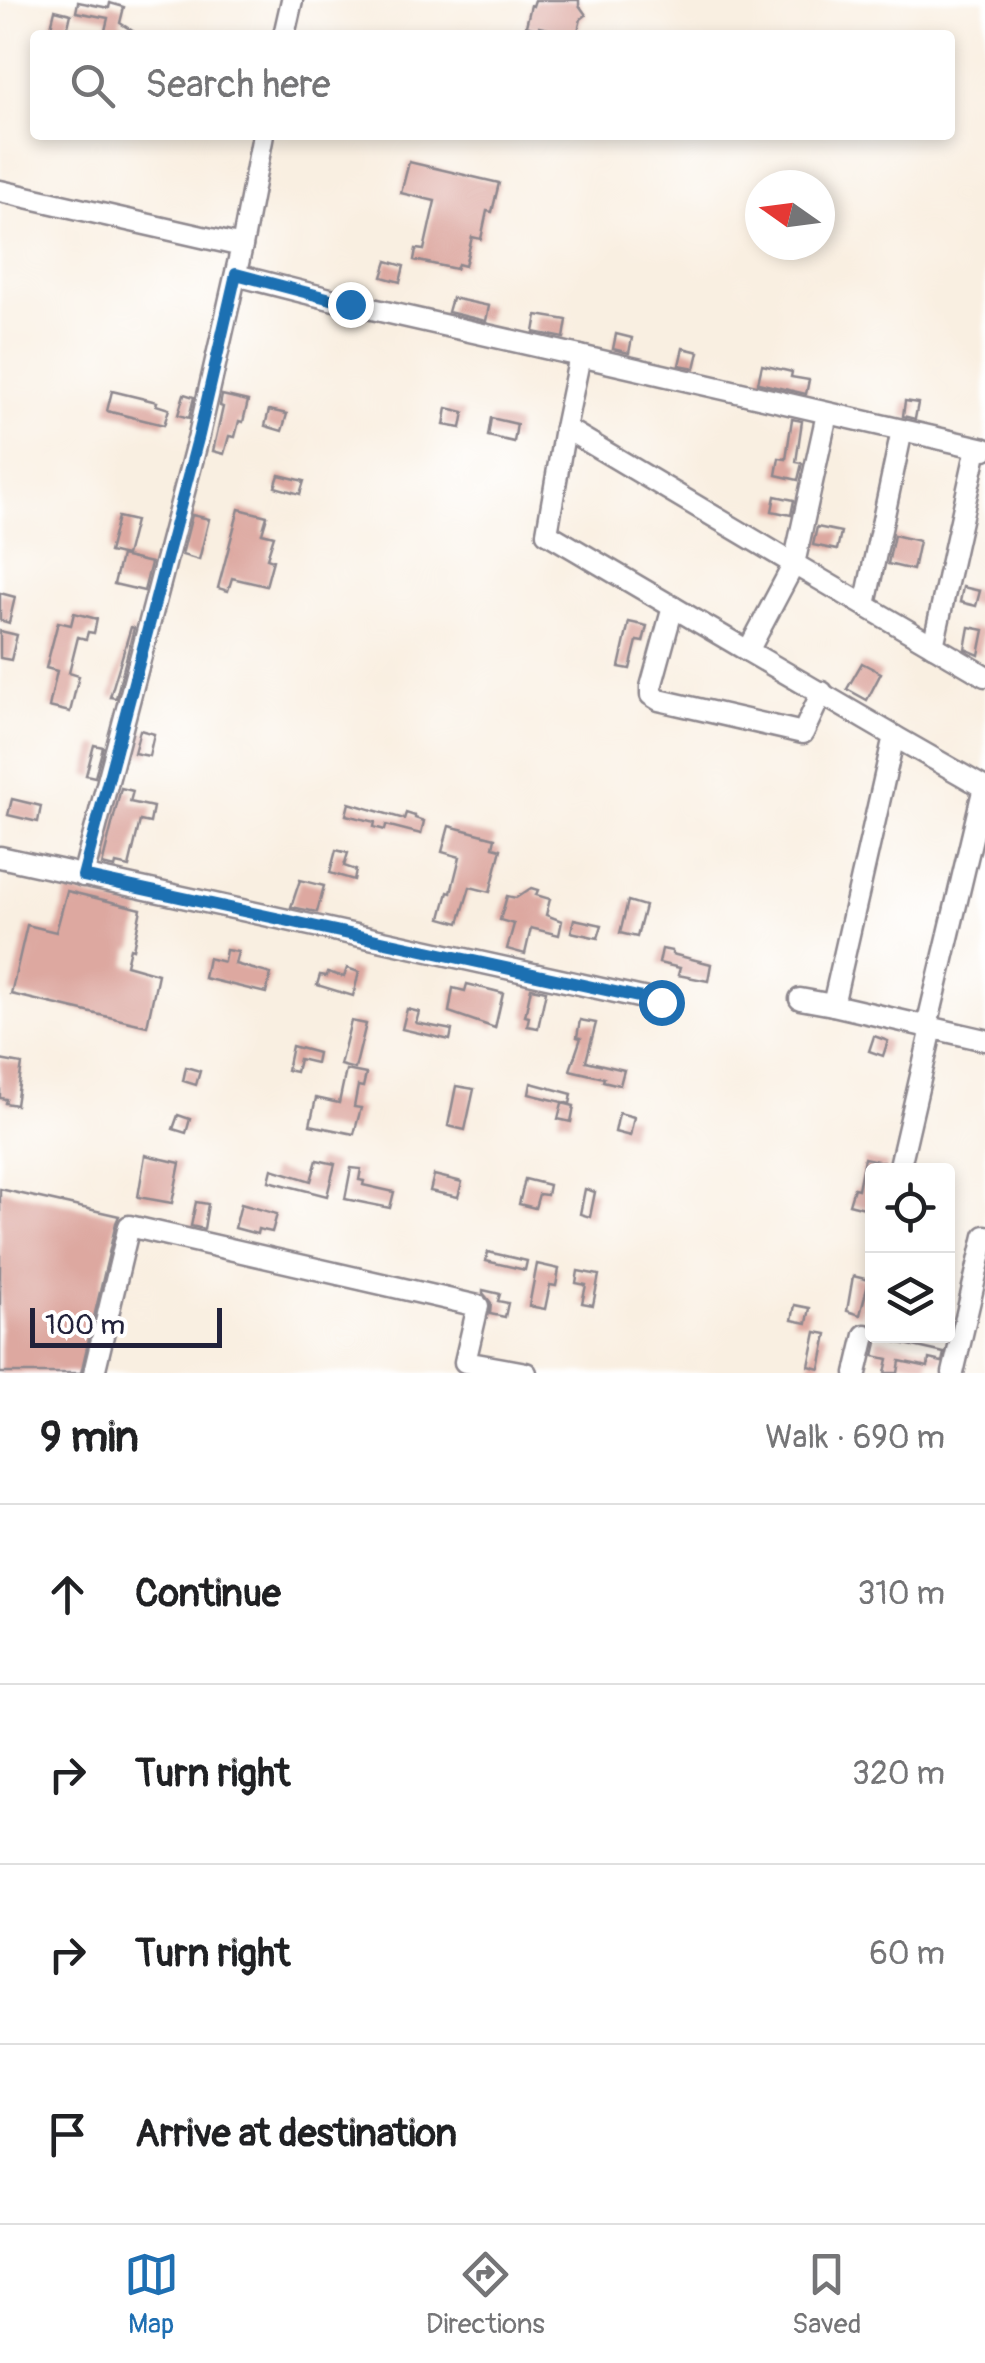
<!DOCTYPE html>
<html lang="en">
<head>
<meta charset="utf-8">
<style>
  :root { --surface:#fff; --page:#f2f2f2; --text:#202124; --muted:#757577; --line:#e0e0e0; --accent:#1f6fb2 }
  body { margin:0; font-family:Pangolin,sans-serif; background:var(--page); color:var(--text) }
  .controls { position:absolute; right:30px; bottom:30px; display:grid; overflow:hidden; border-radius:10px; box-shadow:0 5px 15px #0003 }
  .controls button { width:90px; height:90px; display:grid; place-items:center; padding:0; border:0; border-bottom:2px solid var(--line); background:var(--surface); color:var(--text); font:50px sans-serif }
  .compass { position:absolute; left:745px; top:170px; width:90px; height:90px; border-radius:50%; background:var(--surface); box-shadow:0 5px 15px #0003; rotate:284deg }
  .scale { position:absolute; left:30px; bottom:25px; width:192px; box-sizing:border-box; padding-left:10px; border:5px solid #22223b; border-top:0; font-size:28px; line-height:35px; white-space:nowrap; color:#22223b; -webkit-text-stroke:8px #fff; paint-order:stroke }
  .stop { position:absolute; width:30px; height:30px; margin:-22px; border:8px solid #1f6fb2; border-radius:50%; background:#fff }
  .stop.end { background:#1f6fb2; border-color:#fff; box-shadow:0 2px 10px #0008 }
  .list { margin:0; padding:0; list-style:none }
  h2 { display:flex; justify-content:space-between; align-items:center; height:130px; margin:0; padding:0 40px; font-size:42px }
  h2 small { font-size:32px; font-weight:400; color:var(--muted) }
  .list li { display:grid; grid-template-columns:65px 1fr auto; gap:30px; align-items:center; box-sizing:border-box; height:180px; padding:0 40px; border-top:2px solid var(--line) }
  .list b { display:block; font-size:38px; white-space:nowrap }
  .list em { font-size:32px; font-style:normal; color:var(--muted) }
  .icon { flex:none; width:55px; height:55px; fill:none; stroke:currentColor; stroke-width:2; stroke-linecap:round; stroke-linejoin:round }
  .map { position:relative; flex:none; width:985px; height:1373px; overflow:hidden }
  .search { position:absolute; background:var(--surface); box-shadow:0 5px 15px #0003; left:30px; right:30px; top:30px; height:110px; display:flex; align-items:center; gap:25px; box-sizing:border-box; padding:0 35px; border-radius:10px; color:var(--muted); font-size:38px }
  .sheet { height:850px; background:var(--surface) }
  nav { display:flex; justify-content:space-around; align-items:center; box-sizing:border-box; height:140px; border-top:2px solid var(--line); background:var(--surface); font-size:28px; color:var(--muted) }
  nav a { display:grid; justify-items:center; gap:5px }
  nav .on { color:var(--accent) }
  .map>svg:first-child { display:block }
  .building { fill:#dda8a0 }
  .lines { fill:none; stroke-linecap:round; stroke-linejoin:round }
  .minor-casing { stroke:#8e888e; stroke-width:25 }
  .minor { stroke:#fff; stroke-width:20 }
  .route { stroke:#1f6fb2; stroke-width:12 }
</style>
</head>
<body>
<div class="map">
<svg width="985" height="1373" viewBox="0 0 985 1373">
  <rect width="100%" height="100%" fill="#fff"/>
  <filter id="ink" filterUnits="userSpaceOnUse"><feTurbulence type="fractalNoise" baseFrequency=".01" numOctaves="2"/><feDisplacementMap in="SourceGraphic" scale="20" xChannelSelector="R" yChannelSelector="G"/><feConvolveMatrix kernelMatrix="1 2 1 2 8 2 1 2 1" color-interpolation-filters="sRGB"/></filter>
  <filter id="wash" filterUnits="userSpaceOnUse"><feTurbulence type="fractalNoise" baseFrequency=".0048" numOctaves="4" result="noise"/><feDisplacementMap in="SourceGraphic" scale="40" xChannelSelector="R" yChannelSelector="G"/><feGaussianBlur stdDeviation="2.25" result="paint"/><feColorMatrix in="noise" values="0 0 0 0 0 0 0 0 0 0 0 0 0 0 0 0 0 1.4 0 .05"/><feComposite in="paint" operator="in"/></filter>
  <g filter="url(#wash)">
    <rect width="100%" height="100%" fill="#f9efe1"/>
    <g id="blocks">
      <g class="building">
        <path d="M535,0h44v5l7,10 -5,4 -4,16 -38,-8v3l-13,-4 5,-21 2,1z"/>
        <path d="M78,2l31,6 1,-5 14,4 -4,16 19,12h-35l4,-17 -32,-6z"/>
        <path d="M55,10l16,4 -5,21h-17z"/>
        <path d="M409,162l90,21 -7,29 -5,-1 -6,28 -9,-2 -7,29 -7,-2 -2,5 -42,-9 2,-11 8,1 11,-49 -34,-8z"/>
        <path d="M387,261l17,5 -4,16 -18,-5z"/>
        <path d="M452,298l37,8 -3,15 -38,-9z"/>
        <path d="M537,315l30,5 -3,18 -30,-6z"/>
        <path d="M616,334l16,4 -3,15 -16,-4z"/>
        <path d="M683,348l16,4 -4,16 -16,-3z"/>
        <path d="M762,365l30,7 -1,5 18,3 -3,14 -48,-11z"/>
        <path d="M112,391l45,11 -1,3 13,4 -5,16 -57,-14z"/>
        <path d="M184,394l10,3 -5,21 -11,-3z"/>
        <path d="M222,395l26,6 -5,21 -4,-1 -4,16 -6,-1 -5,18 -11,-3 10,-44 -3,-1z"/>
        <path d="M905,401l13,2 -3,16 -12,-3z"/>
        <path d="M447,408l17,4 -3,16 -17,-3z"/>
        <path d="M269,410l18,4 -5,17 -17,-5z"/>
        <path d="M491,418l26,6 -3,18 -26,-6z"/>
        <path d="M792,419l10,2 -6,41 6,1 -4,17 -22,-5 3,-17 7,1z"/>
        <path d="M279,475l25,6 -4,13 -25,-7z"/>
        <path d="M775,496l19,4 -3,15 -19,-4z"/>
        <path d="M239,509l28,7 -5,17 12,3 -7,22 6,2 -7,26 -34,-8 -4,13 -10,-3z"/>
        <path d="M192,515l17,4 -10,41 -17,-5z"/>
        <path d="M118,517l17,4 -9,35 -17,-4z"/>
        <path d="M817,527l24,5 -4,18 -24,-5z"/>
        <path d="M894,535l25,6 -6,29 -25,-6z"/>
        <path d="M121,556l30,7 -7,28 -30,-7z"/>
        <path d="M963,587l17,4 -4,15 -16,-4z"/>
        <path d="M0,593l15,4 -6,26 -9,-3z"/>
        <path d="M74,613l23,6 -3,14 -6,-1 -2,7 -8,-2 -9,36 10,3 -9,36 -21,-5 8,-36 -11,-3 12,-46 13,3z"/>
        <path d="M629,622l18,4 -4,16 -6,-1 -7,28 -11,-2z"/>
        <path d="M131,627l3,1 -18,70 -6,-1z"/>
        <path d="M969,627l15,3 -5,25 -14,-6z"/>
        <path d="M0,631l17,4 -6,25 -11,-2z"/>
        <path d="M862,663l19,10 -14,27 -20,-11z"/>
        <path d="M140,730l14,4 -5,22 -15,-3z"/>
        <path d="M94,745l9,2 -8,30 -9,-2z"/>
        <path d="M121,788l12,3 -3,11 23,5 -3,16 -10,-2 -11,46 -13,-3 -1,4 -13,-3z"/>
        <path d="M12,799l29,7 -3,16 -30,-7z"/>
        <path d="M349,803l55,16 2,-6 9,3v2l9,3 -3,13 -35,-9 -1,5 -11,-3 1,-5 -29,-7z"/>
        <path d="M449,826l46,12 -2,9 8,2 -11,43 -20,-5 -11,36 -18,-5 7,-26 3,1 9,-36 -18,-5z"/>
        <path d="M336,850l12,3 -4,13 12,4 -2,10 -24,-7z"/>
        <path d="M300,880l24,6 -7,26 -26,-5z"/>
        <path d="M531,888l7,2 -2,5 14,4 -4,16 16,6 -3,14 -28,-7 -6,26 -18,-5 7,-25 -14,-4 7,-24 9,2z"/>
        <path d="M67,891l74,18 -8,40 -3,-1 -4,17 32,9 -11,52 -136,-32 16,-69 29,7z"/>
        <path d="M628,901l17,5 -8,31 -17,-4z"/>
        <path d="M574,919l28,6 -4,13 -27,-6z"/>
        <path d="M662,949l10,2v3l39,10 -3,17 -30,-6 2,-7 -21,-5z"/>
        <path d="M226,950l12,2 -3,12 36,10 -5,19 -62,-15 4,-20 16,4z"/>
        <path d="M347,968l12,4 -6,24 -36,-11 3,-10 7,1 1,-4 16,5z"/>
        <path d="M467,984l36,9 -8,35 -46,-16 4,-24 12,3z"/>
        <path d="M531,988l15,3 -8,37 -11,-2 2,-9 -4,-1z"/>
        <path d="M407,1009l12,3 -3,11 36,7 -2,10 -48,-11z"/>
        <path d="M580,1020l16,3 -10,38 38,9 -4,15 -17,-4 1,-3 -34,-8 11,-32 -4,-1z"/>
        <path d="M351,1021l15,3 -11,45 -15,-4z"/>
        <path d="M874,1036l14,5 -5,15 -14,-5z"/>
        <path d="M292,1046l26,7 -2,10 -17,-4 -3,13 -9,-2z"/>
        <path d="M0,1060l22,4 -6,41 -11,-2 1,-4 -6,-1z"/>
        <path d="M186,1067l14,4 -4,14 -13,-4z"/>
        <path d="M346,1070l20,4 -3,13 -5,-1 -4,21 7,1 -7,26 -44,-9 6,-27 23,5z"/>
        <path d="M531,1083l41,11 -2,10 -41,-10z"/>
        <path d="M456,1086l18,3 -9,41 -17,-4z"/>
        <path d="M562,1103l12,3 -3,16 -13,-3z"/>
        <path d="M619,1113l15,4 -4,19 -15,-4z"/>
        <path d="M178,1115l12,4 -4,14 -13,-4z"/>
        <path d="M145,1155l35,8 -8,40 -34,-6z"/>
        <path d="M864,1158l23,5 -1,7h-14v40l-23,-6 5,-16 4,1z"/>
        <path d="M317,1160l18,4 -8,32 -58,-15 3,-12 39,12z"/>
        <path d="M351,1168l10,1 -2,11 5,1 -1,4 31,7 -4,16 -45,-9z"/>
        <path d="M434,1175l28,7 -4,15 -28,-6z"/>
        <path d="M525,1179l24,6 -2,10 -8,-1 -4,14 -16,-4z"/>
        <path d="M0,1189l119,27 -3,7 -35,150h-81z"/>
        <path d="M585,1189l10,3 -5,25 -10,-3z"/>
        <path d="M196,1202l12,2 -4,25 -13,-3z"/>
        <path d="M241,1204l36,10 -5,18 -14,-3 -1,5 -22,-6z"/>
        <path d="M488,1252l39,9 -2,9 -39,-9z"/>
        <path d="M537,1264l22,5 -3,17 -6,-1 -5,24 -16,-3z"/>
        <path d="M578,1271l21,4 -6,30 -11,-2 4,-18 -10,-2z"/>
        <path d="M853,1276l16,4 -9,35 -13,-4z"/>
        <path d="M483,1290l17,4 -2,7 10,2 -3,14 -15,-3 1,-11 -8,-10z"/>
        <path d="M795,1305l15,3 -3,15 -15,-3z"/>
        <path d="M816,1332l11,2 -7,35 -11,-3z"/>
        <path d="M878,1338l66,15 -2,9 -13,-3 -1,8 -28,-6 -2,12h-13l3,-14 -14,-3z"/>
      </g>
    </g>
  </g>
  <g filter="url(#ink)">
    <use href="#blocks" fill-opacity="0" stroke="#8e888e" stroke-width="2.5"/>
    <g class="lines">
      <defs>
        <g id="minor">
          <path d="M284,35l8,-35"/>
          <path d="M0,191l242,55 -43,189 -116,441"/>
          <path d="M242,246l21,-111"/>
          <path d="M236,275l114,29 230,52"/>
          <path d="M827,414l-33,150 191,112"/>
          <path d="M565,428l-18,105 201,118"/>
          <path d="M985,449l-405,-93 -15,72 229,136 -46,87 146,85 -61,269 152,35"/>
          <path d="M865,605l37,-175"/>
          <path d="M673,607l-22,80v8l8,5 144,33 19,-41"/>
          <path d="M933,646l44,-198"/>
          <path d="M894,736l91,52"/>
          <path d="M0,857l661,145"/>
          <path d="M800,999l33,6"/>
          <path d="M927,1026l57,-239"/>
          <path d="M899,1170l33,-142"/>
          <path d="M94,1373l35,-147 349,80 -13,56 61,11"/>
          <path d="M856,1373l9,-38"/>
          <path d="M953,1373l32,-137"/>
        </g>
      </defs>
      <use href="#minor" class="minor-casing"/>
      <use href="#minor" class="minor"/>
    </g>
  </g>
  <g class="lines" filter="url(#ink)">
    <path class="route" d="M350,304l-114,-30 -37,161 -116,441 578,126"/>
  </g>
</svg>
<div class="controls">
<button><svg class="icon" aria-label="locate" viewBox="0 0 24 24"><circle cx="12" cy="12" r="6"/><path d="M12 2v4M12 18v4M2 12h4M18 12h4"/></svg></button>
<button><svg class="icon" aria-label="layers" viewBox="0 0 24 24"><path d="M12 4l9 5-9 5-9-5zM3 14l9 5 9-5"/></svg></button>
</div>
<svg class="compass" viewBox="-18 -18 36 36"><path d="M0-13l5 13h-10z" fill="#e53935"/><path d="M0 13l5-13h-10z" fill="#757577"/></svg>
<div class="scale">100 m</div>
<div class="stop" style="left:661px;top:1002px"></div>
<div class="stop end" style="left:350px;top:304px"></div>
<div class="search"><svg class="icon" aria-label="search" viewBox="0 0 24 24"><circle cx="10" cy="10" r="6"/><path d="M15 15l6 6"/></svg>Search here</div>
</div>
<section class="sheet">
<h2>9 min<small>Walk · 690 m</small></h2>
<ul class="list">
<li><svg class="icon" aria-label="ahead" viewBox="0 0 24 24"><path d="M12 20V5M6 11l6-6 6 6"/></svg><div><b>Continue</b></div><em>310 m</em></li>
<li><svg class="icon" aria-label="right" viewBox="0 0 24 24"><path d="M7 20v-9h11M14 6l5 5-5 5"/></svg><div><b>Turn right</b></div><em>320 m</em></li>
<li><svg class="icon" aria-label="right" viewBox="0 0 24 24"><path d="M7 20v-9h11M14 6l5 5-5 5"/></svg><div><b>Turn right</b></div><em>60 m</em></li>
<li><svg class="icon" aria-label="arrive" viewBox="0 0 24 24"><path d="M6 21V4h12l-3 4 3 4H6"/></svg><div><b>Arrive at destination</b></div></li>
</ul>
</section>
<nav>
<a class="on"><svg class="icon" aria-label="map" viewBox="0 0 24 24"><path d="M3 6l6-2 6 2 6-2v14l-6 2-6-2-6 2zM9 4v14M15 6v14"/></svg>Map</a>
<a><svg class="icon" aria-label="directions" viewBox="0 0 24 24"><path d="M12 3l9 9-9 9-9-9zM9 14v-3h6M13 9l2 2-2 2"/></svg>Directions</a>
<a><svg class="icon" aria-label="saved" viewBox="0 0 24 24"><path d="M7 4h10v16l-5-4-5 4z"/></svg>Saved</a>
</nav>
</body>
</html>
